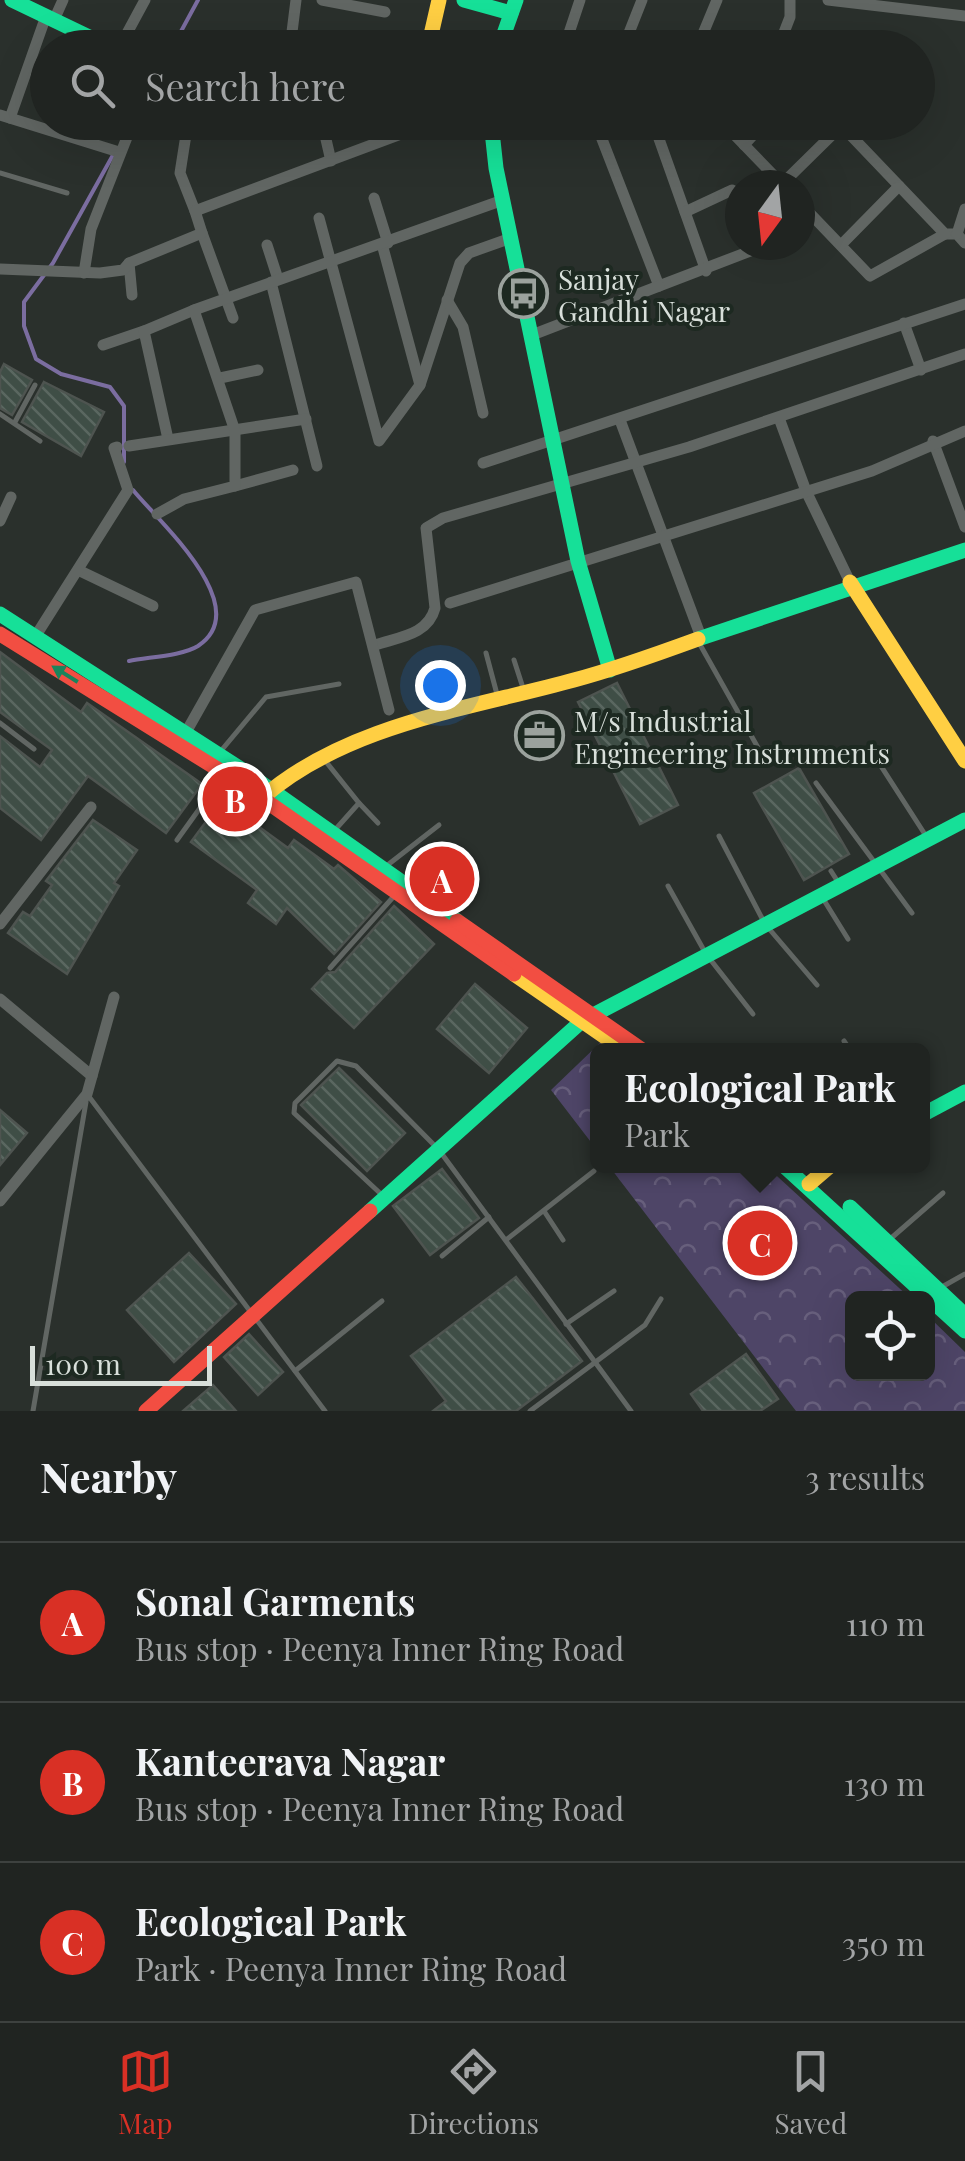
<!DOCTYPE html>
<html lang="en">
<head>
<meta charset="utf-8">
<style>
  :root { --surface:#202421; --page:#2d302e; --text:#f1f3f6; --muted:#a2a4a5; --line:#3d413f; --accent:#d93025 }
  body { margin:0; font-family:"Playfair Display",serif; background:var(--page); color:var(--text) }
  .controls { position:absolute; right:30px; bottom:30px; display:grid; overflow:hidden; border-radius:15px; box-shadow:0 10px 40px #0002 }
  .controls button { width:90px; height:90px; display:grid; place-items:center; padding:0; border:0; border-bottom:2px solid var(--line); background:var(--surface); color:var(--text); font:50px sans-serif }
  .compass { position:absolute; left:725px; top:170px; width:90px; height:90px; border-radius:50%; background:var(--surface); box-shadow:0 10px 40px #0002; rotate:195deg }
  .scale { position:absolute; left:30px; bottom:25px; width:182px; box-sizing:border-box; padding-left:10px; border:5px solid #d8dfda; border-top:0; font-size:28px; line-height:35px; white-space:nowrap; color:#d8dfda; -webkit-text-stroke:8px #1d2921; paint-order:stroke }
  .you { position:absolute; left:440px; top:685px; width:35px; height:35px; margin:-25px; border:8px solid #fff; border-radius:50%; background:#1a73e8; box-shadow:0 0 0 15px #1a73e833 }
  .badge { display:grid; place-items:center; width:65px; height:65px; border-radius:50%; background:var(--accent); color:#fff; font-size:32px; font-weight:700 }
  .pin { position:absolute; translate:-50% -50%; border:5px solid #fff; box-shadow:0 2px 10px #0006 }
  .popup { position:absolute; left:590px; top:1043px; width:340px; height:130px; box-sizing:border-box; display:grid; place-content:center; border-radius:15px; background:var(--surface); filter:drop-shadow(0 2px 8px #0005); font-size:32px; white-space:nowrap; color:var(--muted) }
  .popup b { font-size:38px; color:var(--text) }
  .popup::after { content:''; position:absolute; left:50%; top:100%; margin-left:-20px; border:20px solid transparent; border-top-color:var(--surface) }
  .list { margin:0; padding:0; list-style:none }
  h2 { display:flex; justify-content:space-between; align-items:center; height:130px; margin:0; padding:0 40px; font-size:42px }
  h2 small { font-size:32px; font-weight:400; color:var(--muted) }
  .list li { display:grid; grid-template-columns:65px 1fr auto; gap:30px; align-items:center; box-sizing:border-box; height:160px; padding:0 40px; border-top:2px solid var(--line) }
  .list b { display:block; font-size:38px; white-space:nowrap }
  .list p { margin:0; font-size:32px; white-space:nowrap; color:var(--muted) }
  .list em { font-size:32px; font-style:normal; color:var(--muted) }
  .icon { flex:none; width:55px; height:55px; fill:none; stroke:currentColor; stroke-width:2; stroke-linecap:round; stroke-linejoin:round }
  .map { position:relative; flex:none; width:965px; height:1411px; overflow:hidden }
  .search { position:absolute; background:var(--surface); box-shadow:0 10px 40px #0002; left:30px; right:30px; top:30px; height:110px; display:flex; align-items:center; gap:25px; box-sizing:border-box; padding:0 35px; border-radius:55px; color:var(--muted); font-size:38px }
  .sheet { height:610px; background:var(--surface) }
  nav { display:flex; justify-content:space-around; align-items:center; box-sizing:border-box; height:140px; border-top:2px solid var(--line); background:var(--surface); font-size:28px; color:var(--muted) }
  nav a { display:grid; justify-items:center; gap:5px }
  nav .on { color:var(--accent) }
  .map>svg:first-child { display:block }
  .park { fill:url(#park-crowns) }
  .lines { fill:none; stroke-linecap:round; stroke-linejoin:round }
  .stream { stroke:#7b6da0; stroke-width:4 }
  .building { fill:url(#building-back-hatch); stroke:#4e5450; stroke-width:2.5 }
  .lane { stroke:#616663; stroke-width:5 }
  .street { stroke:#616663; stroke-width:11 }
  .fast { stroke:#16e098; stroke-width:15 }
  .slow { stroke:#ffcf43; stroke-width:15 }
  .jam { stroke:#f24e42; stroke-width:15 }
  .oneway { fill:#1a845c }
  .labels { text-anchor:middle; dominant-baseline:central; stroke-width:8; stroke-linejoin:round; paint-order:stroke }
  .poi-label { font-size:28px; fill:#d8dfda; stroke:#1d2921; text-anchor:start }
</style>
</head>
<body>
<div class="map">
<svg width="965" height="1411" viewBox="0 0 965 1411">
  <defs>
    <pattern id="park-crowns" width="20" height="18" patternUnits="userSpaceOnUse" patternTransform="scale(2.5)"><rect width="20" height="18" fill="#4e4567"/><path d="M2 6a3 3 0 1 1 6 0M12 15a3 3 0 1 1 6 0" fill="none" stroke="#675f7c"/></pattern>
    <pattern id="building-back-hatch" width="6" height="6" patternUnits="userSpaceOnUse" patternTransform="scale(2.5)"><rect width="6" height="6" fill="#3f4e46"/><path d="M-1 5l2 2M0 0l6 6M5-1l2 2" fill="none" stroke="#5a6760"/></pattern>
  </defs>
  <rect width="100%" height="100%" fill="#2a302c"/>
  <g class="park">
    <path d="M603,1040l13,10h-18l-1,100 -46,-60z"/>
    <path d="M609,1166h157l144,132h-58v76h76v-58l37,36v59h-169z"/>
  </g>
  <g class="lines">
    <g class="stream">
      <path d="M172,48l26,-48"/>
      <path d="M113,155l-60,108 -29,39v24l12,33 25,15 49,13 14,19v56"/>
      <path d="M129,661c19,-4 53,-5 69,-15 59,-39 -42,-127 -65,-156"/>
    </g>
  </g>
  <g class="building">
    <path d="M4,364l28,16 -20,35 -12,-7v-36z"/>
    <path d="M44,382l60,30 -23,44 -59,-34z"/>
    <path d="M0,652l81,60 6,-9 115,81 -36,49 -78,-57 -47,64 -41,-32v-72l40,31 12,-17 -52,-38z"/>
    <path d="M617,683l61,122 -38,19 -62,-122z"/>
    <path d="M799,768l50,86 -45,26 -50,-87z"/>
    <path d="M222,800l66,48 6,-8 40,29 4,-4 43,37 -47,52 -47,-46 -11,16 -28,-21 9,-13 -66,-48z"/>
    <path d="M93,820l44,30 -23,33 5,3 -52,88 -59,-41 15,-21 7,4 22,-31 -6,-4z"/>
    <path d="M394,906l40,38 -80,84 -42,-39 15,-16 8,-1z"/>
    <path d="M475,984l52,44 -38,45 -52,-44z"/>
    <path d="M339,1068l66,65 -38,38 -66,-66z"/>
    <path d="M0,1110l27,23 -27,32z"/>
    <path d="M442,1169l37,49 -49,37 -37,-49z"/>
    <path d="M189,1253l47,51 -62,58 -47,-52z"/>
    <path d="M516,1277l66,84 -66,50h-83l13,-10 -35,-45z"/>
    <path d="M249,1334l34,38 -25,23 -34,-38z"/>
    <path d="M746,1354l32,45 -18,12h-57l-12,-17z"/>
    <path d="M213,1385l23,26h-53z"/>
  </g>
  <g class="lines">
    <g class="lane">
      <path d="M0,173l67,20"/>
      <path d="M0,414l40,27"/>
      <path d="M15,422l20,-37"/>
      <path d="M698,641l67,119"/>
      <path d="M486,653l12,45"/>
      <path d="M514,660l10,31"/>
      <path d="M0,723l34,26"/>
      <path d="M870,749l56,87"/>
      <path d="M220,752l46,-55 73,-13"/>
      <path d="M323,758l36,45 -25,28"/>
      <path d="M816,783l96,130"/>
      <path d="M359,803l19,20"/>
      <path d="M719,836l46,88 52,61"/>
      <path d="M177,840l46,-64"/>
      <path d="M385,867l54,-42"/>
      <path d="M831,871l7,11"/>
      <path d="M668,886l38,68 47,60"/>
      <path d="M822,897l26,42"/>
      <path d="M330,968l65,-73"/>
      <path d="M844,1041l6,9"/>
      <path d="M87,1094l238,317"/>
      <path d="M382,1195l-88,-82 1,-10 42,-42 19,5 83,84 192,261"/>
      <path d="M544,1211l19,29"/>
      <path d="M506,1240l88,-69"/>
      <path d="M889,1240l54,-47"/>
      <path d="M442,1256l47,-39"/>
      <path d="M940,1288l25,-14"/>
      <path d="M566,1324l48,-33"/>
      <path d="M295,1371l87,-70"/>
      <path d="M928,1371v1"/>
      <path d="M33,1411l53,-309"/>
      <path d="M530,1411l115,-86 16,-26"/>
    </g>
    <g class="street">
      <path d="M322,0l63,12"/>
      <path d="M828,0l137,16"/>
      <path d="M54,20l9,-20"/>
      <path d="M119,48l26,-48"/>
      <path d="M290,48l6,-48"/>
      <path d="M564,48l16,-48"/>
      <path d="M623,48l19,-48"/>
      <path d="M697,48l20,-48"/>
      <path d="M778,48l12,-31v-17"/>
      <path d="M0,115l119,37"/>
      <path d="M10,118l36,-102"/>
      <path d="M188,122l-8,51 15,38"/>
      <path d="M322,122l9,39"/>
      <path d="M653,122l53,149"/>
      <path d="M722,122l61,63"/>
      <path d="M838,122l107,112h12l8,9"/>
      <path d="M172,123l37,10 56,-11"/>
      <path d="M537,130l3,-8"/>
      <path d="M600,134l59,152 107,-41"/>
      <path d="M744,145l21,-23"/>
      <path d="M782,184l59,-58"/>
      <path d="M374,198l14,45"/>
      <path d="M800,203l70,73 75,-42"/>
      <path d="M685,212l47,-22"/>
      <path d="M319,218l60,223 41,-56 40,-122 9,-10 42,-15"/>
      <path d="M202,233l31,85"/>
      <path d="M957,234l8,-25"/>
      <path d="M382,244l38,141"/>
      <path d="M267,245l11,34"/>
      <path d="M841,245l58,-59"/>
      <path d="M129,263l3,32"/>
      <path d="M0,269l100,4 23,-3 6,-7 73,-30 -7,-22 238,-89"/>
      <path d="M84,273l7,-44 42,-107"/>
      <path d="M271,282l46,184"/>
      <path d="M447,300l16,27 20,86"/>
      <path d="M904,323l17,47"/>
      <path d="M532,335l127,-49"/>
      <path d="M103,345l41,-14"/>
      <path d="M220,378l38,-8"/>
      <path d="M779,418l27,73 44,91"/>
      <path d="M620,420l81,217"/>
      <path d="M168,439l-24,-108 50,-21"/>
      <path d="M933,441l32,86"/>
      <path d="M129,446l177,-27"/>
      <path d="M483,463l482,-159"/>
      <path d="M235,486l58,-16"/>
      <path d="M157,514l27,-15 51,-13v-55l-41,-121 309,-110"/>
      <path d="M0,521l11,-24"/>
      <path d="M78,570l75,36"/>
      <path d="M450,603l422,-132 93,-40"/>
      <path d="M35,637l93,-147 -14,-42 3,-1"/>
      <path d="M375,645c24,-8 53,-10 60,-37l-9,-80 17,-10 246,-71 276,-93"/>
      <path d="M185,734l70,-124 101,-28 33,128"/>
      <path d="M0,924l91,-117"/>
      <path d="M0,999l92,77"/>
      <path d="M0,1201l87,-107 27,-97"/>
    </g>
    <g class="fast">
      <path d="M12,0l100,48"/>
      <path d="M464,0l47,13"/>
      <path d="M499,48l17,-48"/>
      <path d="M491,122l5,46 82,393 32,109"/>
      <path d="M0,614l244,157 213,150"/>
      <path d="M698,639l267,-89"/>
      <path d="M922,1115l43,-23"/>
      <path d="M784,1166l181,165"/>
      <path d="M850,1207l115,108"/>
      <path d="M370,1211l212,-190 383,-201"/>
    </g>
    <g class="slow">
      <path d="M428,48l11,-48"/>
      <path d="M850,582l115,179"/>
      <path d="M262,798c85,-74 207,-89 312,-118 42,-11 83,-26 124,-41"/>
      <path d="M514,974l110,76"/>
      <path d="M809,1184l21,-18"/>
    </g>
    <g class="jam">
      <path d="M0,634l240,149 274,191"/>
      <path d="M457,921l185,129"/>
      <path d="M146,1411l224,-200"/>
    </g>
  </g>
  <defs><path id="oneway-solid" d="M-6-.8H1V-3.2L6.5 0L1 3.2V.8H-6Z" transform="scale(2.5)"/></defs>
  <use class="oneway" href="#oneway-solid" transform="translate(65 674) rotate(-148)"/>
  <defs>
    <symbol id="bus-ring" viewBox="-11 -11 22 22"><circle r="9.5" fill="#1d2921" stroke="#9ba29d" stroke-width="1.5"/><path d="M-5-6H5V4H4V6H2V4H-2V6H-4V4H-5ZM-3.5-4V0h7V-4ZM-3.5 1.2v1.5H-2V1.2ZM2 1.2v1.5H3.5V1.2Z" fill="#9ba29d"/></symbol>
    <symbol id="office-ring" viewBox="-11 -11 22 22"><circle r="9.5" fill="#1d2921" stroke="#9ba29d" stroke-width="1.5"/><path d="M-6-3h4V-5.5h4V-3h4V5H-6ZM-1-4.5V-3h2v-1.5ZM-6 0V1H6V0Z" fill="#9ba29d"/></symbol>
  </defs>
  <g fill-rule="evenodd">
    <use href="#bus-ring" x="496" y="266" width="55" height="55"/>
    <use href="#office-ring" x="512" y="708" width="55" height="55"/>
  </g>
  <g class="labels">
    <g class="poi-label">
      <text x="558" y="278">Sanjay<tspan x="558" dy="32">Gandhi Nagar</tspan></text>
      <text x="574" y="720">M/s Industrial<tspan x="574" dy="32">Engineering Instruments</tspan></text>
    </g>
  </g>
</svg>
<div class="controls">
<button><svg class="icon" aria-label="locate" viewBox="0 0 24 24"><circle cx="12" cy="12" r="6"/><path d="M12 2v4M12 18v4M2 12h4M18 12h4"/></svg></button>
</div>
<svg class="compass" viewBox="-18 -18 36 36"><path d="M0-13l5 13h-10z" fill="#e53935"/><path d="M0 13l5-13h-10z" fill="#a2a4a5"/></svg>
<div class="scale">100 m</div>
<div class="you"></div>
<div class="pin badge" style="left:442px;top:879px">A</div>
<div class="pin badge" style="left:235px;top:799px">B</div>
<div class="pin badge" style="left:760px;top:1243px">C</div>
<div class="popup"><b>Ecological Park</b>Park</div>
<div class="search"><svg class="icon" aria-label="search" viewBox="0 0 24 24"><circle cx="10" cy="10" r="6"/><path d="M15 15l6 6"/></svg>Search here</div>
</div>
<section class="sheet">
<h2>Nearby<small>3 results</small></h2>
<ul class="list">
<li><span class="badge">A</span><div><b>Sonal Garments</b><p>Bus stop · Peenya Inner Ring Road</p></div><em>110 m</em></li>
<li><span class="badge">B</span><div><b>Kanteerava Nagar</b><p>Bus stop · Peenya Inner Ring Road</p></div><em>130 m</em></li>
<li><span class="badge">C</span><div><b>Ecological Park</b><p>Park · Peenya Inner Ring Road</p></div><em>350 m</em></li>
</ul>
</section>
<nav>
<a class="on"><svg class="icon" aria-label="map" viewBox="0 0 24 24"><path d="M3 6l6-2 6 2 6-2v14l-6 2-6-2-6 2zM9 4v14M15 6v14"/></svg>Map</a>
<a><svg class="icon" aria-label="directions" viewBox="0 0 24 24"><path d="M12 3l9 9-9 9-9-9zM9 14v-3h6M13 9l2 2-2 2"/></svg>Directions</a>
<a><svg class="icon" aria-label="saved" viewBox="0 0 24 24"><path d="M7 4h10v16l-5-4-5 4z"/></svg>Saved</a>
</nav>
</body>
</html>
